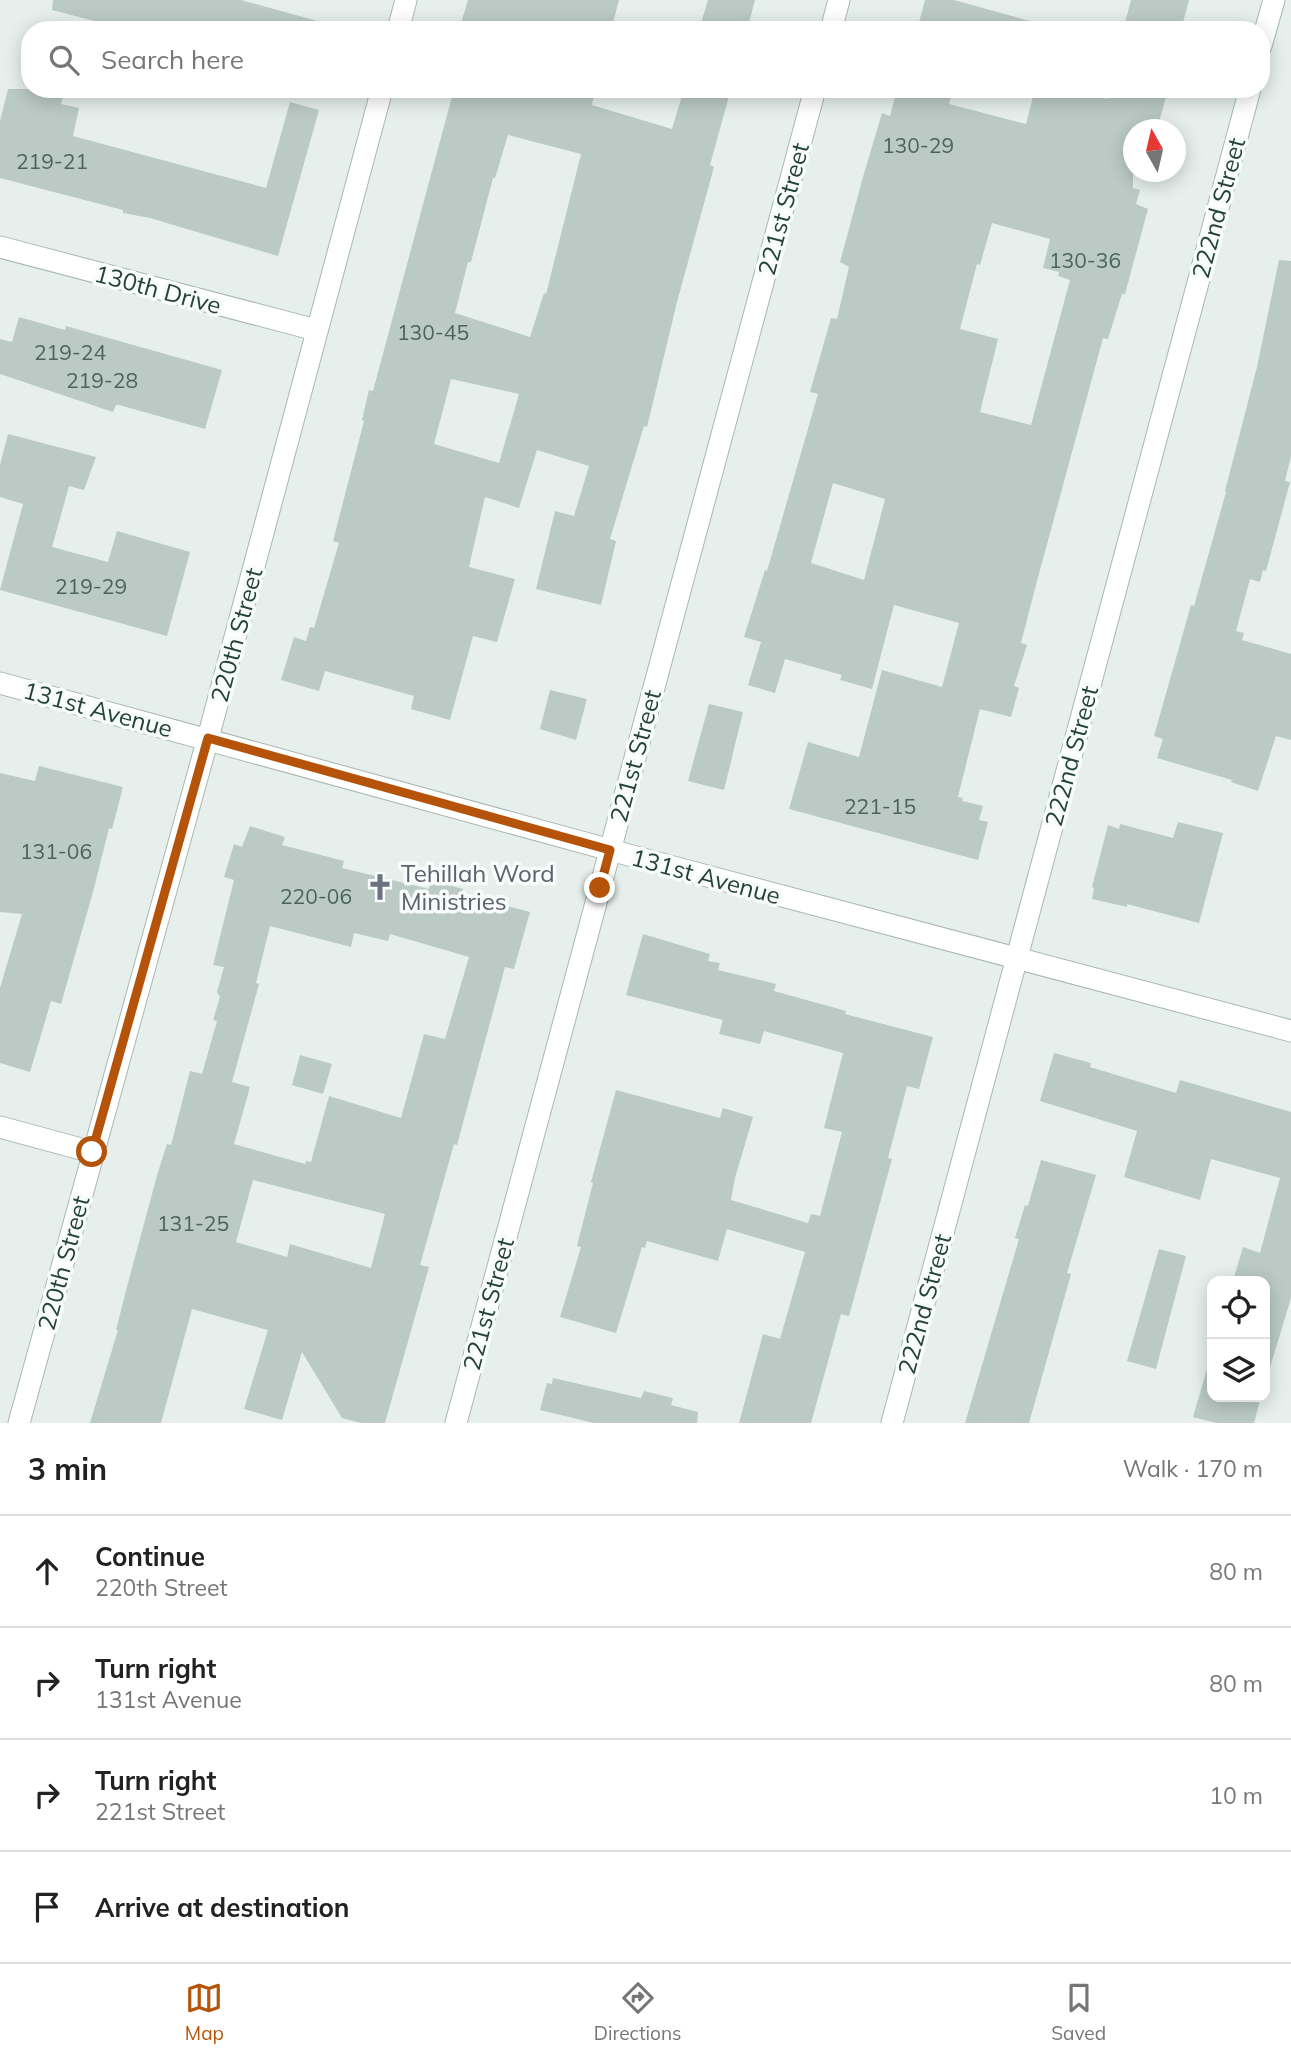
<!DOCTYPE html>
<html lang="en">
<head>
<meta charset="utf-8">
<style>
  :root { --surface:#fff; --page:#f6f6f6; --text:#222; --muted:#767676; --line:#e0e0e0; --accent:#b45309 }
  body { margin:0; font-family:Mulish,sans-serif; background:var(--page); color:var(--text) }
  .controls { position:absolute; right:21px; bottom:21px; display:grid; overflow:hidden; border-radius:14px; box-shadow:0 4px 18px #0003 }
  .controls button { width:63px; height:63px; display:grid; place-items:center; padding:0; border:0; border-bottom:2px solid var(--line); background:var(--surface); color:var(--text); font:35px sans-serif }
  .compass { position:absolute; left:1123px; top:119px; width:63px; height:63px; border-radius:50%; background:var(--surface); box-shadow:0 4px 18px #0003; rotate:352deg }
  .stop { position:absolute; width:21px; height:21px; margin:-16px; border:5px solid #b45309; border-radius:50%; background:#fff }
  .stop.end { background:#b45309; border-color:#fff; box-shadow:0 2px 7px #0008 }
  .list { margin:0; padding:0; list-style:none }
  h2 { display:flex; justify-content:space-between; align-items:center; height:91px; margin:0; padding:0 28px; font-size:30px }
  h2 small { font-size:23px; font-weight:400; color:var(--muted) }
  .list li { display:grid; grid-template-columns:46px 1fr auto; gap:21px; align-items:center; box-sizing:border-box; height:112px; padding:0 28px; border-top:2px solid var(--line) }
  .list b { display:block; font-size:26px; white-space:nowrap }
  .list p { margin:0; font-size:23px; white-space:nowrap; color:var(--muted) }
  .list em { font-size:23px; font-style:normal; color:var(--muted) }
  .icon { flex:none; width:38px; height:38px; fill:none; stroke:currentColor; stroke-width:2; stroke-linecap:round; stroke-linejoin:round }
  .map { position:relative; flex:none; width:1291px; height:1423px; overflow:hidden }
  .search { position:absolute; background:var(--surface); box-shadow:0 4px 18px #0003; left:21px; right:21px; top:21px; height:77px; display:flex; align-items:center; gap:18px; box-sizing:border-box; padding:0 24px; border-radius:28px; color:var(--muted); font-size:26px }
  .sheet { height:539px; background:var(--surface) }
  nav { display:flex; justify-content:space-around; align-items:center; box-sizing:border-box; height:98px; border-top:2px solid var(--line); background:var(--surface); font-size:19px; color:var(--muted) }
  nav a { display:grid; justify-items:center; gap:4px }
  nav .on { color:var(--accent) }
  .map>svg:first-child { display:block }
  .building { fill:#bbcac4; fill-rule:evenodd }
  .lines { fill:none; stroke-linecap:round; stroke-linejoin:round }
  .minor-casing { stroke:#a8b8b2; stroke-width:23 }
  .minor { stroke:#fff; stroke-width:21 }
  .route { stroke:#b45309; stroke-width:9 }
  .labels { text-anchor:middle; dominant-baseline:central; stroke-width:7; stroke-linejoin:round; paint-order:stroke }
  .number-label { font-size:21px; fill:#4a645c }
  .street-label { font-size:24px; fill:#24423a; stroke:#f7fbf9 }
  .worship-label { font-size:24px; fill:#5b616d; stroke:#f7fbf9; text-anchor:start }
</style>
</head>
<body>
<div class="map">
<svg width="1291" height="1423" viewBox="0 0 1291 1423">
  <rect width="100%" height="100%" fill="#e6efeb"/>
  <g class="building">
    <path d="M53,0h188l76,21 -1,9h-187l-77,-20z"/>
    <path d="M468,0h151l-8,30h-152z"/>
    <path d="M708,0h47l-8,30h-48z"/>
    <path d="M925,0h29l76,21 -1,9h-112z"/>
    <path d="M1131,0h58l-8,30h-58z"/>
    <path d="M8,89h57l-4,15 18,4 -6,28 193,52 24,-86 29,8 -41,146 -128,-38 -27,-5v-3l-123,-32v-57z"/>
    <path d="M454,89h141l-3,16 80,24 12,-40h47l-21,76 4,2 -37,135 -30,125 -3,-1 -34,113 6,2 -15,64 -65,-16 19,-78 19,5 15,-50 -52,-16 -18,58 -34,-11 -16,70 46,12 -18,63 -24,-6 -23,84 -39,-11 3,-13 -89,-25 -6,20 -38,-11 13,-43 12,4 4,-14 4,1 25,-85 -6,-2 31,-120 -2,-1 7,-30 4,1zM508,135l73,19 -35,140 -2,-1 -14,44 -75,-24 13,-51h3l22,-84h2zM451,379l68,15 -20,69 -65,-19z"/>
    <path d="M897,89h56l-4,15 77,20 9,-35h33l39,10 2,-10h59l-11,41h-24v58l7,2 -4,14 12,5 -23,85h-3l-14,45 -5,-1 -66,243 -16,62 6,2 -13,41 5,2 -8,29 -31,-8 -22,88 5,1 -1,3 21,5 -4,14 9,2 -10,38 -189,-51 19,-67 51,15 23,-87 60,17 17,-64 -65,-18 -22,84 -32,-9 2,-5 -57,-16 -10,34 -27,-8 13,-43 -17,-5 21,-67 2,1 51,-177 -8,-2 21,-74 6,1 12,-52 -9,-5 23,-85 19,-64 8,3zM992,223l58,16 -7,29 16,4 -1,4 12,4 -39,145 -51,-13 18,-73 -38,-10 17,-65 3,1zM833,483l52,16 -21,81 -53,-17z"/>
    <path d="M1279,260l12,1v195l-6,25 5,1 -24,89 -3,-1 -3,12 -10,-3 -14,52 8,2 -2,7 49,14v86l-15,-4 -18,55 -27,-9 1,-2 -75,-22 6,-19 -9,-3 37,-131 3,1 32,-114 -1,-1 32,-124z"/>
    <path d="M19,317l46,13 1,-4 156,44 -17,59 -86,-24h-3l-3,7 -113,-38v-35l12,3z"/>
    <path d="M8,434l88,23 -12,33 -15,-4 -17,61 56,15 9,-31 73,21 -23,84 -167,-46 23,-86 -23,-7v-32z"/>
    <path d="M550,690l37,9 -11,41 -36,-11z"/>
    <path d="M709,704l34,8 -19,78 -36,-9z"/>
    <path d="M39,766l84,21 -11,42 -3,-1 -16,64 -32,112 -10,-3 -21,71 -30,-9v-75l22,-74 -22,-2v-139l35,8z"/>
    <path d="M1178,822l45,11 -24,90 -72,-19v3l-35,-8 2,-11 -2,-1 16,-62 11,4 1,-5 53,14z"/>
    <path d="M250,826l35,11 -3,8 62,16 -2,7 87,21 2,-9 32,9 -1,5 68,18 -16,57 -9,-2 -48,178 -3,-1 -34,121 9,2 -44,156h-24l-19,-5 -40,-66 -20,68 -38,-11 24,-79 -76,-21 -31,114h-71l28,-93h-2l12,-47 30,-111 9,-28 4,1 19,-74 12,3 15,-53 -4,-1 7,-23 -3,-5 7,-25 -11,-2 21,-85 -10,-3 10,-33 8,3zM270,926l81,21 3,-14 34,8 2,-7 79,23 -24,82 -21,-5 -23,84 -72,-22 -18,66 -5,-1 -1,3 -71,-20 16,-57 -18,-5 27,-98 -3,-1zM253,1180l132,34 -14,54 -81,-24 -3,13 -51,-15z"/>
    <path d="M643,934l67,20 -2,7 12,2 -2,7 58,14 -2,7 72,20 -1,3 88,23 -14,52 -12,-3 -19,72 4,1 -43,157 -8,-2 -30,109h-72l24,-89 17,5 25,-87 -78,-23 -9,32 -71,-20 -2,7 -3,-1 -26,86 -56,-16 21,-70 -4,-1 16,-63 -2,-1 25,-92 104,28 3,-10 30,9 -18,61 -4,22 77,23 3,-9 9,2 22,-84 -18,-4 19,-75 -79,-22 -4,13 -41,-10 4,-14 -97,-25z"/>
    <path d="M1054,1053l37,10 -1,4 86,26 4,-13 111,32v186l-26,86v-103h-32l10,-34 17,6 20,-75 -69,-19 -11,41 -76,-23 13,-46 -97,-30z"/>
    <path d="M300,1055l32,9 -9,30 -31,-9z"/>
    <path d="M1041,1160l55,15 -29,98 4,1 -42,149h-64l54,-184 -4,-1 10,-33 3,1z"/>
    <path d="M1159,1249l27,7 -30,113 -29,-8z"/>
    <path d="M1212,1352v45h49l-7,26h-38l-23,-6z"/>
    <path d="M553,1378l88,20 3,-7 29,7 -2,7 27,7 -1,11h-103l-54,-13 7,-27 5,1z"/>
  </g>
  <g class="lines">
    <defs>
      <g id="minor">
        <path d="M398,30l8,-30"/>
        <path d="M831,30l8,-30"/>
        <path d="M1261,46l13,-46"/>
        <path d="M0,247l316,83"/>
        <path d="M0,683l647,177 644,171"/>
        <path d="M0,1127l92,25"/>
        <path d="M19,1423l189,-685 174,-649"/>
        <path d="M456,1423l359,-1334"/>
        <path d="M892,1423l358,-1334"/>
      </g>
    </defs>
    <use href="#minor" class="minor-casing"/>
    <use href="#minor" class="minor"/>
  </g>
  <g class="lines">
    <path class="route" d="M92,1152l116,-414 402,112 -10,38"/>
  </g>
  <defs>
    <symbol id="church-bare" viewBox="-9 -9 18 18"><path d="M-1.2-6h2.4v3.5h3.3v2.4h-3.3V6h-2.4V-.1h-3.3v-2.4h3.3Z" fill="#6b7280" stroke="#f7fbf9" stroke-width="2.5" paint-order="stroke"/></symbol>
  </defs>
  <g fill-rule="evenodd">
    <use href="#church-bare" x="361" y="868" width="38" height="38"/>
  </g>
  <g class="labels">
    <g class="number-label">
      <text x="918" y="145">130-29</text>
      <text x="52" y="161">219-21</text>
      <text x="1085" y="260">130-36</text>
      <text x="433" y="332">130-45</text>
      <text x="70" y="352">219-24</text>
      <text x="102" y="380">219-28</text>
      <text x="91" y="586">219-29</text>
      <text x="880" y="806">221-15</text>
      <text x="56" y="851">131-06</text>
      <text x="316" y="896">220-06</text>
      <text x="193" y="1223">131-25</text>
    </g>
    <g class="street-label">
      <text transform="translate(1218 208) rotate(-75)">222nd Street</text>
      <text transform="translate(783 209) rotate(-75)">221st Street</text>
      <text transform="translate(158 289) rotate(15)">130th Drive</text>
      <text transform="translate(236 635) rotate(-75)">220th Street</text>
      <text transform="translate(98 709) rotate(15)">131st Avenue</text>
      <text transform="translate(635 756) rotate(-75)">221st Street</text>
      <text transform="translate(1071 756) rotate(-75)">222nd Street</text>
      <text transform="translate(706 876) rotate(15)">131st Avenue</text>
      <text transform="translate(63 1263) rotate(-75)">220th Street</text>
      <text transform="translate(488 1304) rotate(-75)">221st Street</text>
      <text transform="translate(924 1304) rotate(-75)">222nd Street</text>
    </g>
    <g class="worship-label">
      <text x="401" y="873">Tehillah Word<tspan x="401" dy="28">Ministries</tspan></text>
    </g>
  </g>
</svg>
<div class="controls">
<button><svg class="icon" aria-label="locate" viewBox="0 0 24 24"><circle cx="12" cy="12" r="6"/><path d="M12 2v4M12 18v4M2 12h4M18 12h4"/></svg></button>
<button><svg class="icon" aria-label="layers" viewBox="0 0 24 24"><path d="M12 4l9 5-9 5-9-5zM3 14l9 5 9-5"/></svg></button>
</div>
<svg class="compass" viewBox="-18 -18 36 36"><path d="M0-13l5 13h-10z" fill="#e53935"/><path d="M0 13l5-13h-10z" fill="#767676"/></svg>
<div class="stop" style="left:92px;top:1152px"></div>
<div class="stop end" style="left:600px;top:888px"></div>
<div class="search"><svg class="icon" aria-label="search" viewBox="0 0 24 24"><circle cx="10" cy="10" r="6"/><path d="M15 15l6 6"/></svg>Search here</div>
</div>
<section class="sheet">
<h2>3 min<small>Walk · 170 m</small></h2>
<ul class="list">
<li><svg class="icon" aria-label="ahead" viewBox="0 0 24 24"><path d="M12 20V5M6 11l6-6 6 6"/></svg><div><b>Continue</b><p>220th Street</p></div><em>80 m</em></li>
<li><svg class="icon" aria-label="right" viewBox="0 0 24 24"><path d="M7 20v-9h11M14 6l5 5-5 5"/></svg><div><b>Turn right</b><p>131st Avenue</p></div><em>80 m</em></li>
<li><svg class="icon" aria-label="right" viewBox="0 0 24 24"><path d="M7 20v-9h11M14 6l5 5-5 5"/></svg><div><b>Turn right</b><p>221st Street</p></div><em>10 m</em></li>
<li><svg class="icon" aria-label="arrive" viewBox="0 0 24 24"><path d="M6 21V4h12l-3 4 3 4H6"/></svg><div><b>Arrive at destination</b></div></li>
</ul>
</section>
<nav>
<a class="on"><svg class="icon" aria-label="map" viewBox="0 0 24 24"><path d="M3 6l6-2 6 2 6-2v14l-6 2-6-2-6 2zM9 4v14M15 6v14"/></svg>Map</a>
<a><svg class="icon" aria-label="directions" viewBox="0 0 24 24"><path d="M12 3l9 9-9 9-9-9zM9 14v-3h6M13 9l2 2-2 2"/></svg>Directions</a>
<a><svg class="icon" aria-label="saved" viewBox="0 0 24 24"><path d="M7 4h10v16l-5-4-5 4z"/></svg>Saved</a>
</nav>
</body>
</html>
